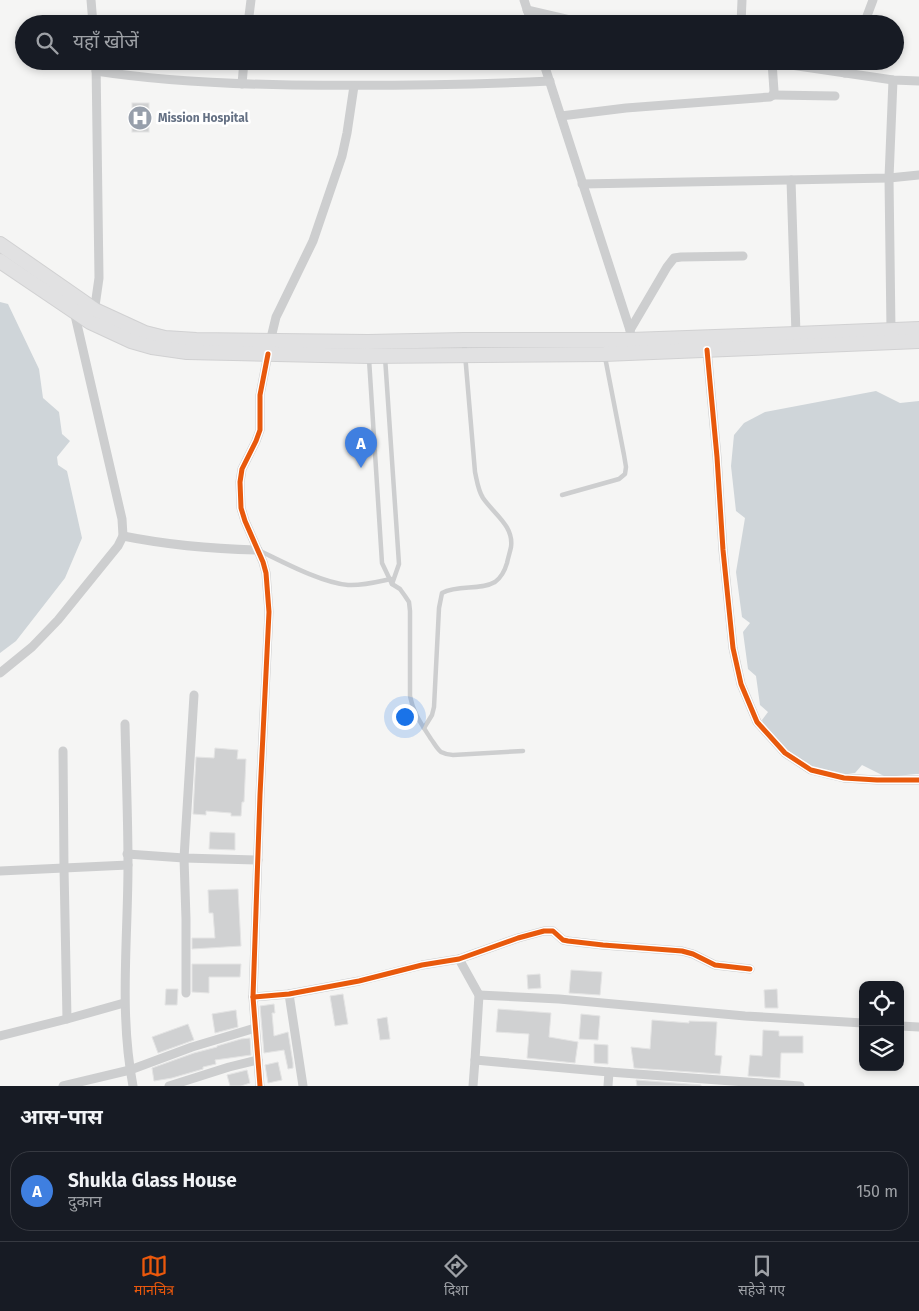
<!DOCTYPE html>
<html lang="hi">
<head>
<meta charset="utf-8">
<style>
  :root { --surface:#171b24; --page:#20242c; --text:#f1f3f6; --muted:#9ea1a6; --line:#363941; --accent:#ea580c }
  body { margin:0; font-family:"Fira Sans","Noto Sans Devanagari",sans-serif; background:var(--page); color:var(--text) }
  .controls { position:absolute; right:15px; bottom:15px; display:grid; overflow:hidden; border-radius:10px; box-shadow:0 2px 8px #0003 }
  .controls button { width:45px; height:45px; display:grid; place-items:center; padding:0; border:0; border-bottom:1px solid var(--line); background:var(--surface); color:var(--text); font:25px sans-serif }
  .you { position:absolute; left:404px; top:716px; width:18px; height:18px; margin:-12px; border:4px solid #fff; border-radius:50%; background:#1a73e8; box-shadow:0 0 0 8px #1a73e833 }
  .badge { display:grid; place-items:center; width:32px; height:32px; border-radius:50%; background:var(--accent); color:#fff; font-size:16px; font-weight:700 }
  .pin { position:absolute; translate:-50% -41px; filter:drop-shadow(0 1px 2px #0008) }
  .pin::after { content:''; position:absolute; top:26px; width:18px; height:15px; background:inherit; clip-path:polygon(0 0,100% 0,50% 100%) }
  .list { margin:0; padding:0; list-style:none }
  h2 { display:flex; justify-content:space-between; align-items:center; height:65px; margin:0; padding:0 20px; font-size:21px }
  h2 small { font-size:16px; font-weight:400; color:var(--muted) }
  .list li { display:grid; grid-template-columns:32px 1fr auto; gap:15px; align-items:center; box-sizing:border-box; height:80px; margin:0 10px 10px; padding:0 10px; border:1px solid var(--line); border-radius:20px }
  .list b { display:block; font-size:19px; white-space:nowrap }
  .list p { margin:0; font-size:16px; white-space:nowrap; color:var(--muted) }
  .list em { font-size:16px; font-style:normal; color:var(--muted) }
  .icon { flex:none; width:28px; height:28px; fill:none; stroke:currentColor; stroke-width:2; stroke-linecap:round; stroke-linejoin:round }
  .map { position:relative; flex:none; width:919px; height:1086px; overflow:hidden }
  .search { position:absolute; background:var(--surface); box-shadow:0 2px 8px #0003; left:15px; right:15px; top:15px; height:55px; display:flex; align-items:center; gap:12px; box-sizing:border-box; padding:0 18px; border-radius:28px; color:var(--muted); font-size:19px }
  .sheet { height:155px; background:var(--surface) }
  nav { display:flex; justify-content:space-around; align-items:center; box-sizing:border-box; height:70px; border-top:1px solid var(--line); background:var(--surface); font-size:14px; color:var(--muted) }
  nav a { display:grid; justify-items:center; gap:2px }
  nav .on { color:var(--accent) }
  .map>svg:first-child { display:block }
  .water { fill:#cfd5d9 }
  .building { fill:#d0d1d2; stroke:#e4e4e4 }
  .lines { fill:none; stroke-linecap:round; stroke-linejoin:round }
  .primary-casing { stroke:#d1d1d2; stroke-width:16 }
  .service { stroke:#cdcecf; stroke-width:4.5 }
  .minor { stroke:#cdcecf; stroke-width:9 }
  .primary { stroke:#e1e1e2; stroke-width:14 }
  .cycleway-casing { stroke:#fff; stroke-width:8 }
  .cycleway { stroke:#e8590c; stroke-width:5 }
  .labels { text-anchor:middle; dominant-baseline:central; stroke-width:5; stroke-linejoin:round; paint-order:stroke }
  .poi-label { font-size:12px; font-weight:bold; fill:#657184; stroke:#fff; text-anchor:start }
</style>
</head>
<body>
<div class="map">
<svg width="919" height="1086" viewBox="0 0 919 1086">
  <rect width="100%" height="100%" fill="#f5f5f4"/>
  <g class="water">
    <path d="M0,302l8,2 31,65 4,29 16,14 3,22 8,7 -13,16 1,8 9,6 15,67 -17,40 -49,63 -16,12z"/>
    <path d="M876,391l24,12 19,-2v373h-3l-30,3 -24,-12 -7,8 -22,3 -32,-11 -29,-23 -10,-22 6,-8 -8,-7 -4,-29 -8,-7 -5,-37 7,-9 -8,-6 -6,-45 9,-54 -9,-7 -5,-45 3,-31 10,-12 21,-11z"/>
  </g>
  <g class="building">
    <rect x="132" y="103" width="17" height="29"/>
    <path d="M215,748l23,2 -1,9h9l-2,43h-2l-1,14h-10v-3l-25,-2v4l-13,-1 3,-57 18,1z"/>
    <path d="M210,832l25,1v17l-26,-1z"/>
    <path d="M238,889l3,57 -49,3v-11h23l-2,-25h-4l-1,-23z"/>
    <path d="M192,964h49l-1,13h-31v16l-17,-1z"/>
    <path d="M571,970l31,2 -2,23 -31,-2z"/>
    <path d="M540,974l1,14 -13,1 -1,-14z"/>
    <path d="M166,989h12l-1,16h-12z"/>
    <path d="M777,989l1,19h-13l-1,-18z"/>
    <path d="M343,994l5,30 -13,2 -5,-30z"/>
    <path d="M274,1004l1,9h-3l2,23 14,-4 5,31v5l-5,1 -4,-19 -20,3 -4,-47z"/>
    <path d="M498,1009l53,4 -2,24 29,5 -3,21 -48,-5 2,-24 -33,-2z"/>
    <path d="M236,1010l2,17 -23,6 -3,-19z"/>
    <path d="M581,1014l19,2 -2,24 -19,-1z"/>
    <path d="M387,1017l3,22 -10,1 -3,-21z"/>
    <path d="M652,1020l37,3v-2l28,1 -2,33 7,1 -2,18 -86,-6 -3,-21 19,2z"/>
    <path d="M188,1024l6,16 -36,13 -6,-16z"/>
    <path d="M763,1030l16,1v5h24v17h-22l-1,25 -32,-2 2,-21 12,1z"/>
    <path d="M250,1038l1,17 -36,5 1,4 -13,3v2l-31,9 -18,3 -2,-13 42,-15 23,-6v-1l24,-7z"/>
    <path d="M594,1044l14,1v19l-14,-1z"/>
    <path d="M278,1062l4,18 -14,3 -3,-18z"/>
    <path d="M247,1070l3,13 -9,3h-11l-3,-11z"/>
    <path d="M636,1080l65,5v1h-64z"/>
  </g>
  <g class="lines">
    <defs>
      <g id="primary">
        <path d="M0,244l95,66 50,23 20,5 31,2 172,2 96,-2h167l165,-6 123,-5"/>
        <path d="M0,261l90,61 41,19 21,6 35,5 181,4 236,-2 315,-13"/>
      </g>
    </defs>
    <use href="#primary" class="primary-casing"/>
    <g class="service">
      <path d="M385,357l14,207 -7,20"/>
      <path d="M369,359l13,204 10,21 8,5 5,7 4,6 1,9v85c3,17 12,29 21,43 3,4 6,10 10,13 4,2 8,3 12,3l70,-4"/>
      <path d="M562,495l57,-16 6,-5 1,-7 -2,-12 -19,-98"/>
      <path d="M258,550c25,12 64,33 90,35 14,1 29,-3 43,-6"/>
      <path d="M424,728l8,-13 2,-8 5,-99 3,-15c17,-9 37,-2 53,-11 7,-5 10,-12 12,-19 1,-5 3,-11 4,-16 3,-21 -17,-33 -28,-49 -5,-8 -6,-17 -8,-26l-11,-130"/>
    </g>
    <g class="minor">
      <path d="M91,0l2,24"/>
      <path d="M524,0l8,24"/>
      <path d="M527,10l60,14"/>
      <path d="M248,24l3,-24"/>
      <path d="M741,24l1,-24"/>
      <path d="M864,24l9,-24"/>
      <path d="M543,61l87,269 2,14"/>
      <path d="M764,61l129,19 26,1"/>
      <path d="M96,71c65,10 131,13 196,14 86,1 172,0 258,-4"/>
      <path d="M845,73l5,-12"/>
      <path d="M242,84l2,-23"/>
      <path d="M773,95l62,1"/>
      <path d="M561,116l65,-8 144,-11 3,-2 1,-4 -2,-29"/>
      <path d="M791,180l5,154"/>
      <path d="M582,184l307,-6 30,-3"/>
      <path d="M94,313l5,-35 -3,-217"/>
      <path d="M630,330l37,-63 7,-9 7,-1 62,-1"/>
      <path d="M891,330l-2,-152 4,-98"/>
      <path d="M270,342l6,-25 4,-8 33,-68 29,-85 5,-23 7,-47"/>
      <path d="M707,350l10,107 6,93 10,98 8,36 16,38 28,31 26,17 33,8 33,2h42"/>
      <path d="M123,536c45,9 90,13 135,14"/>
      <path d="M0,673l32,-26 26,-27 60,-74 5,-10 -1,-17 -48,-208"/>
      <path d="M125,724c1,47 3,94 3,141 0,74 -9,148 5,221"/>
      <path d="M63,751l1,117 3,151"/>
      <path d="M127,854l57,4 74,2"/>
      <path d="M0,871l128,-6"/>
      <path d="M459,959l20,36 -4,65 -2,26"/>
      <path d="M186,993v-74l-2,-61 10,-163"/>
      <path d="M289,994l14,92"/>
      <path d="M479,995l80,4 186,17 118,7"/>
      <path d="M253,997l36,-3 70,-13 63,-16 37,-6 59,-21 26,-7h9l10,9 5,1 35,4 79,6 11,3 22,11 35,4"/>
      <path d="M900,1026l19,1"/>
      <path d="M0,1036l67,-17 57,-16"/>
      <path d="M475,1060l134,12 191,14"/>
      <path d="M63,1086l67,-16 62,-23 63,-19"/>
      <path d="M169,1086l60,-19 29,-7"/>
      <path d="M260,1086l-7,-89 7,-202 9,-183 -3,-39 -3,-11 -18,-41 -4,-13 -1,-26 2,-13 14,-28 4,-11v-35l8,-41"/>
      <path d="M608,1086l1,-14"/>
    </g>
    <use href="#primary" class="primary"/>
    <defs>
      <g id="cycleway">
        <path d="M707,350l10,107 6,93 10,98 8,36 16,38 28,31 26,17 33,8 33,2h42"/>
        <path d="M253,997l36,-3 70,-13 63,-16 37,-6 59,-21 26,-7h9l10,9 5,1 35,4 79,6 11,3 22,11 35,4"/>
        <path d="M260,1086l-7,-89 7,-202 9,-183 -3,-39 -3,-11 -18,-41 -4,-13 -1,-26 2,-13 14,-28 4,-11v-35l8,-41"/>
      </g>
    </defs>
    <use href="#cycleway" class="cycleway-casing"/>
    <use href="#cycleway" class="cycleway"/>
  </g>
  <defs>
    <symbol id="hospital-disc" viewBox="-11 -11 22 22"><circle r="9.5" fill="#979fab" stroke="#fff"/><path d="M-5-5h3v3.5h4V-5h3V5h-3V1.5h-4V5h-3Z" fill="#fff"/></symbol>
  </defs>
  <g fill-rule="evenodd">
    <use href="#hospital-disc" x="126" y="104" width="28" height="28"/>
  </g>
  <g class="labels">
    <g class="poi-label">
      <text x="158" y="118">Mission Hospital</text>
    </g>
  </g>
</svg>
<div class="controls">
<button><svg class="icon" aria-label="locate" viewBox="0 0 24 24"><circle cx="12" cy="12" r="6"/><path d="M12 2v4M12 18v4M2 12h4M18 12h4"/></svg></button>
<button><svg class="icon" aria-label="layers" viewBox="0 0 24 24"><path d="M12 4l9 5-9 5-9-5zM3 14l9 5 9-5"/></svg></button>
</div>
<div class="you"></div>
<div class="pin badge" style="left:361px;top:468px;background:#3f7fe0">A</div>
<div class="search"><svg class="icon" aria-label="search" viewBox="0 0 24 24"><circle cx="10" cy="10" r="6"/><path d="M15 15l6 6"/></svg>यहाँ खोजें</div>
</div>
<section class="sheet">
<h2>आस-पास<small></small></h2>
<ul class="list">
<li><span class="badge" style="background:#3f7fe0">A</span><div><b>Shukla Glass House</b><p>दुकान</p></div><em>150 m</em></li>
</ul>
</section>
<nav>
<a class="on"><svg class="icon" aria-label="map" viewBox="0 0 24 24"><path d="M3 6l6-2 6 2 6-2v14l-6 2-6-2-6 2zM9 4v14M15 6v14"/></svg>मानचित्र</a>
<a><svg class="icon" aria-label="directions" viewBox="0 0 24 24"><path d="M12 3l9 9-9 9-9-9zM9 14v-3h6M13 9l2 2-2 2"/></svg>दिशा</a>
<a><svg class="icon" aria-label="saved" viewBox="0 0 24 24"><path d="M7 4h10v16l-5-4-5 4z"/></svg>सहेजे गए</a>
</nav>
</body>
</html>
